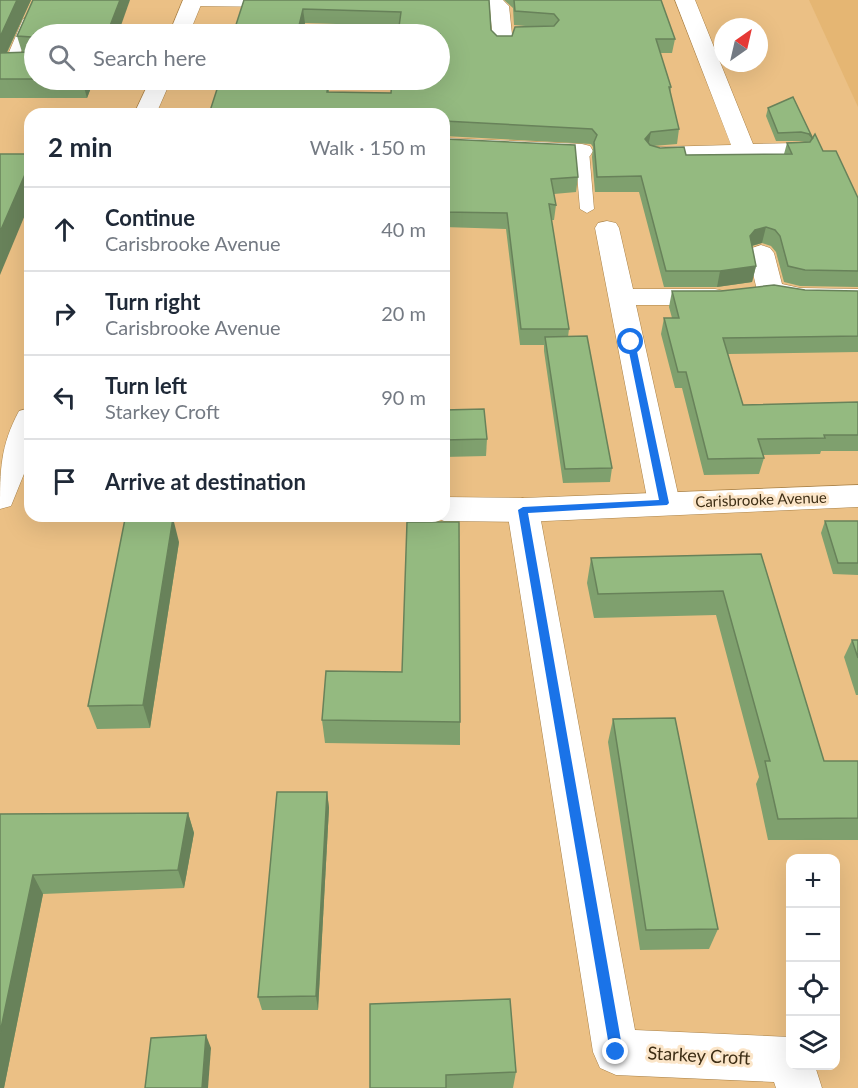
<!DOCTYPE html>
<html lang="en">
<head>
<meta charset="utf-8">
<style>
  :root { --surface:#fff; --page:#f2f2f3; --text:#1f2937; --muted:#747a83; --line:#e0e1e3 }
  body { margin:0; font-family:Lato,sans-serif; background:var(--page); color:var(--text) }
  .controls { position:absolute; right:18px; bottom:18px; display:grid; overflow:hidden; border-radius:12px; box-shadow:0 6px 24px #0002 }
  .controls button { width:54px; height:54px; display:grid; place-items:center; padding:0; border:0; border-bottom:2px solid var(--line); background:var(--surface); color:var(--text); font:30px sans-serif }
  .compass { position:absolute; left:714px; top:18px; width:54px; height:54px; border-radius:50%; background:var(--surface); box-shadow:0 6px 24px #0002; rotate:34deg }
  .stop { position:absolute; width:18px; height:18px; margin:-14px; border:4px solid #1a73e8; border-radius:50%; background:#fff }
  .stop.end { background:#1a73e8; border-color:#fff; box-shadow:0 2px 6px #0008 }
  .list { margin:0; padding:0; list-style:none }
  h2 { display:flex; justify-content:space-between; align-items:center; height:78px; margin:0; padding:0 24px; font-size:26px }
  h2 small { font-size:20px; font-weight:400; color:var(--muted) }
  .list li { display:grid; grid-template-columns:39px 1fr auto; gap:18px; align-items:center; box-sizing:border-box; height:84px; padding:0 24px; border-top:2px solid var(--line) }
  .list b { display:block; font-size:22px; white-space:nowrap }
  .list p { margin:0; font-size:20px; white-space:nowrap; color:var(--muted) }
  .list em { font-size:20px; font-style:normal; color:var(--muted) }
  .icon { flex:none; width:33px; height:33px; fill:none; stroke:currentColor; stroke-width:2; stroke-linecap:round; stroke-linejoin:round }
  .map { position:relative; flex:none; width:858px; height:1088px; overflow:hidden }
  .search { position:absolute; background:var(--surface); box-shadow:0 6px 24px #0002; left:24px; top:24px; width:426px; height:66px; display:flex; align-items:center; gap:15px; box-sizing:border-box; padding:0 21px; border-radius:33px; color:var(--muted); font-size:22px }
  .panel { position:absolute; background:var(--surface); box-shadow:0 6px 24px #0002; left:24px; top:108px; width:426px; height:414px; border-radius:18px }
  .map>svg:first-child { display:block }
  .built { fill:#e5b673 }
  .lines { fill:none; stroke-linecap:round; stroke-linejoin:round }
  .service-casing { stroke:#a98147; stroke-width:1 }
  .minor-casing { stroke:#a98147; stroke-width:1 }
  .tertiary-casing { stroke:#a98147; stroke-width:1 }
  .service { fill:#fff; fill-rule:evenodd }
  .minor { fill:#fff; fill-rule:evenodd }
  .tertiary { fill:#fff; fill-rule:evenodd }
  .wall { fill:#7fa06e }
  .shaded-wall { fill:#68825a }
  .building { fill:#94ba80; stroke:#68825a; stroke-width:1.5 }
  .route { fill:#1a73e8 }
  .labels { text-anchor:middle; dominant-baseline:central; stroke-width:6; stroke-linejoin:round; paint-order:stroke }
  .street-label { font-size:15px; fill:#3e2e15; stroke:#fbe5c8 }
  .near-street-label { font-size:18px; fill:#3e2e15; stroke:#fbe5c8 }
</style>
</head>
<body>
<div class="map">
<svg width="858" height="1088" viewBox="0 0 858 1088">
  <rect width="100%" height="100%" fill="#ebc085"/>
  <path class="built" d="M809,0h49v107z"/>
  <g class="lines">
    <defs>
      <g id="service">
        <path d="M29,16l6,3 -19,45 -6,4 -4,-1 -2,-3 19,-45z"/>
        <path d="M582,147l7,4 5,58 -7,4 -7,-4 -5,-58z"/>
      </g>
      <g id="minor">
        <path d="M183,0h113l1,1 -3,4 -7,2 -94,-1 -7,-2z"/>
        <path d="M436,0h67l6,6 4,38 -3,4h-14l-3,-4 -3,-35 -46,-1 -7,-2 -3,-4z"/>
        <path d="M675,0h20l58,144 45,-1 8,2 3,5 -3,5 -149,6 -8,-2 -4,-5 4,-5 8,-2 74,-2z"/>
        <path d="M444,138l138,6 8,2 3,5 -3,5 -8,2 -138,-6z"/>
        <path d="M607,221l9,2 3,5 14,61h82l9,2 4,6 -4,6 -9,2h-79l44,198 -5,8 -11,3 -11,-3 -5,-8 -53,-275 3,-5z"/>
        <path d="M761,245l9,3 4,5 8,31 18,4 58,1v16l-58,-1 -39,-8 -4,-6 -9,-37 4,-5z"/>
        <path d="M523,498l11,4 5,8 96,520 155,7v29h25l7,22h-46l-2,-6 -158,-7 -16,-7 -7,-16 -86,-542 5,-8z"/>
      </g>
      <g id="tertiary">
        <path d="M183,0h20l-14,34h-20z"/>
        <path d="M150,80h21l-15,34h-22z"/>
        <path d="M30,408v51l-19,47 -11,3c0,-38 0,-63 19,-98z"/>
        <path d="M858,485v22l-335,15 -79,-1 -12,-5h12v-19l79,1z"/>
      </g>
    </defs>
    <use href="#service" class="service-casing"/>
    <use href="#minor" class="minor-casing"/>
    <use href="#tertiary" class="tertiary-casing"/>
    <use href="#service" class="service"/>
    <use href="#minor" class="minor"/>
    <use href="#tertiary" class="tertiary"/>
  </g>
  <g class="wall">
    <path d="M0,0h31l-24,53 15,-1 -5,-16 16,-36 85,34h-84v46h60l-7,18h-87z"/>
    <path d="M244,0h245l2,30 6,6h15l24,-9 -22,-2 -1,-17 -9,-8h157l14,39 -3,14h-12l11,34 -1,6 9,36 -2,15 -24,2 33,9 98,-1 3,-11 18,-1 -6,-1h-23l-10,-25 2,-8 25,-11 19,41 46,60v89l-58,-1 -16,-4 -8,-30 -5,-6 -9,-3 -10,3 4,20 -4,16 -35,5h-53l-25,-95h-44l-3,-35 1,-10 -2,-3 -147,-8v-22l-224,-34h109v12l62,1 8,-67 -94,-3 -3,11h-69z"/>
    <path d="M444,139l134,38 -2,15 -22,2 2,11 -2,15h-3l18,109 -1,8 44,131 -2,14 -47,1 -19,-132v-6h-24l-14,-116 -62,-2z"/>
    <path d="M805,290l53,1v61l-130,2 15,51 115,-3v49h-37l-1,3 -57,1 1,3 -5,16 -55,1 -22,-87h-7l-14,-54 3,-16h8l-3,-11 3,-16z"/>
    <path d="M444,410l43,29 -1,17 -42,1z"/>
    <path d="M825,521h33v54l-25,-1 -12,-41z"/>
    <path d="M179,542l-29,186 -53,1 -9,-23z"/>
    <path d="M761,554l63,207h34v79h-90l-12,-56 3,-7 -43,-162 -122,3 -7,-35 4,-25z"/>
    <path d="M852,640h6v55h-2l-12,-38z"/>
    <path d="M613,719l105,210 -9,20 -69,1 -32,-208z"/>
    <path d="M322,720l138,2v23l-135,-2z"/>
    <path d="M327,792l2,16 -11,202h-56l-4,-13z"/>
    <path d="M188,813l6,20 -10,55 -141,6 -39,194 -4,-274z"/>
    <path d="M370,1004l146,68 -3,16h-143z"/>
  </g>
  <g class="shaded-wall">
    <path d="M17,0h14l-26,56h-5v-19z"/>
    <path d="M120,0h10l-12,34h-9l-1,-3z"/>
    <path d="M303,9l2,14 -3,11h-5z"/>
    <path d="M82,80h12l-7,18z"/>
    <path d="M651,132l-3,15 -3,-8z"/>
    <path d="M30,163v40l-30,72v-43z"/>
    <path d="M766,227l-4,16 -11,3 -1,-10 5,-6z"/>
    <path d="M756,266l-4,16 -35,5 3,-16z"/>
    <path d="M173,518l6,24 -29,186 -7,-23z"/>
    <path d="M327,792l2,16 -11,202 -2,-14z"/>
    <path d="M188,813l6,20 -10,55 -6,-18z"/>
    <path d="M33,875l10,19 -39,194h-4v-55z"/>
    <path d="M206,1035l5,13 -3,40h-6z"/>
  </g>
  <g class="building">
    <path d="M0,0h17l-17,37z"/>
    <path d="M33,0h87l-12,31 -6,1 -1,2h-67v45h-34v-26l31,-1v-15l-14,-1z"/>
    <path d="M244,0h245l2,30 6,6h15l3,-9 39,-1 5,-6 -5,-6 -39,-3 -1,-11h147l14,39h-19l15,48h-2l10,42 -28,3 -6,7 5,6 10,3 24,-1 2,8 106,-1 -5,-11 23,-1 5,-8 8,17h13l22,47v73l-53,-1 -17,-4 -8,-30 -5,-6 -9,-3 -11,3 -5,6 6,30 -36,5h-54l-25,-95 -44,1 -3,-35 3,-7 -5,-6 -148,-8v-7h-235l11,-34h109l-2,12 64,1 1,-13h48v-46h-42l3,-22 -98,-3 -6,25h-64z"/>
    <path d="M793,97l20,42 -4,-5 -8,-2 -23,1 -10,-25z"/>
    <path d="M444,139l131,6 3,32 -27,2 5,26 -7,-1 20,125h-48l-14,-116 -63,-1z"/>
    <path d="M0,154h30v9l-30,69z"/>
    <path d="M774,285l31,5 53,1v45l-135,2 20,67 115,-3v33h-34l1,3 -67,1 6,19 -56,1 -22,-87h-8l-14,-54h15l-7,-27h49z"/>
    <path d="M587,336l25,132 -47,1 -20,-132z"/>
    <path d="M484,409l3,30 -43,1v-30z"/>
    <path d="M173,518l-30,187 -55,1 37,-187z"/>
    <path d="M825,521h33v42h-20z"/>
    <path d="M407,522h52l1,200 -138,-2 4,-49 76,1z"/>
    <path d="M761,554l63,207h34v57l-80,1 -13,-58h5l-47,-170 -125,3 -7,-36z"/>
    <path d="M852,640h6v18z"/>
    <path d="M675,718l43,211 -72,1 -33,-211z"/>
    <path d="M277,792h50l-11,204 -58,1z"/>
    <path d="M188,813l-10,57 -145,5 -33,158v-219z"/>
    <path d="M510,999l6,73 -70,3v13h-76v-84z"/>
    <path d="M206,1035l-4,53h-57l6,-50z"/>
  </g>
  <path class="route" d="M631,339l4,3 34,161 -2,2 -139,8 95,539 -2,4 -5,2 -4,-2 -2,-4 -92,-542 5,-3 136,-7 -32,-158z"/>
  <g class="labels">
    <g class="street-label">
      <text transform="translate(761 499) rotate(-2)">Carisbrooke Avenue</text>
    </g>
    <g class="near-street-label">
      <text transform="translate(699 1055) rotate(3)">Starkey Croft</text>
    </g>
  </g>
</svg>
<div class="controls">
<button>+</button>
<button>−</button>
<button><svg class="icon" aria-label="locate" viewBox="0 0 24 24"><circle cx="12" cy="12" r="6"/><path d="M12 2v4M12 18v4M2 12h4M18 12h4"/></svg></button>
<button><svg class="icon" aria-label="layers" viewBox="0 0 24 24"><path d="M12 4l9 5-9 5-9-5zM3 14l9 5 9-5"/></svg></button>
</div>
<svg class="compass" viewBox="-18 -18 36 36"><path d="M0-13l5 13h-10z" fill="#e53935"/><path d="M0 13l5-13h-10z" fill="#747a83"/></svg>
<div class="stop" style="left:631px;top:342px"></div>
<div class="stop end" style="left:616px;top:1052px"></div>
<div class="search"><svg class="icon" aria-label="search" viewBox="0 0 24 24"><circle cx="10" cy="10" r="6"/><path d="M15 15l6 6"/></svg>Search here</div>
<section class="panel">
<h2>2 min<small>Walk · 150 m</small></h2>
<ul class="list">
<li><svg class="icon" aria-label="ahead" viewBox="0 0 24 24"><path d="M12 20V5M6 11l6-6 6 6"/></svg><div><b>Continue</b><p>Carisbrooke Avenue</p></div><em>40 m</em></li>
<li><svg class="icon" aria-label="right" viewBox="0 0 24 24"><path d="M7 20v-9h11M14 6l5 5-5 5"/></svg><div><b>Turn right</b><p>Carisbrooke Avenue</p></div><em>20 m</em></li>
<li><svg class="icon" aria-label="left" viewBox="0 0 24 24"><path d="M17 20v-9H6M10 6l-5 5 5 5"/></svg><div><b>Turn left</b><p>Starkey Croft</p></div><em>90 m</em></li>
<li><svg class="icon" aria-label="arrive" viewBox="0 0 24 24"><path d="M6 21V4h12l-3 4 3 4H6"/></svg><div><b>Arrive at destination</b></div></li>
</ul>
</section>
</div>
</body>
</html>
